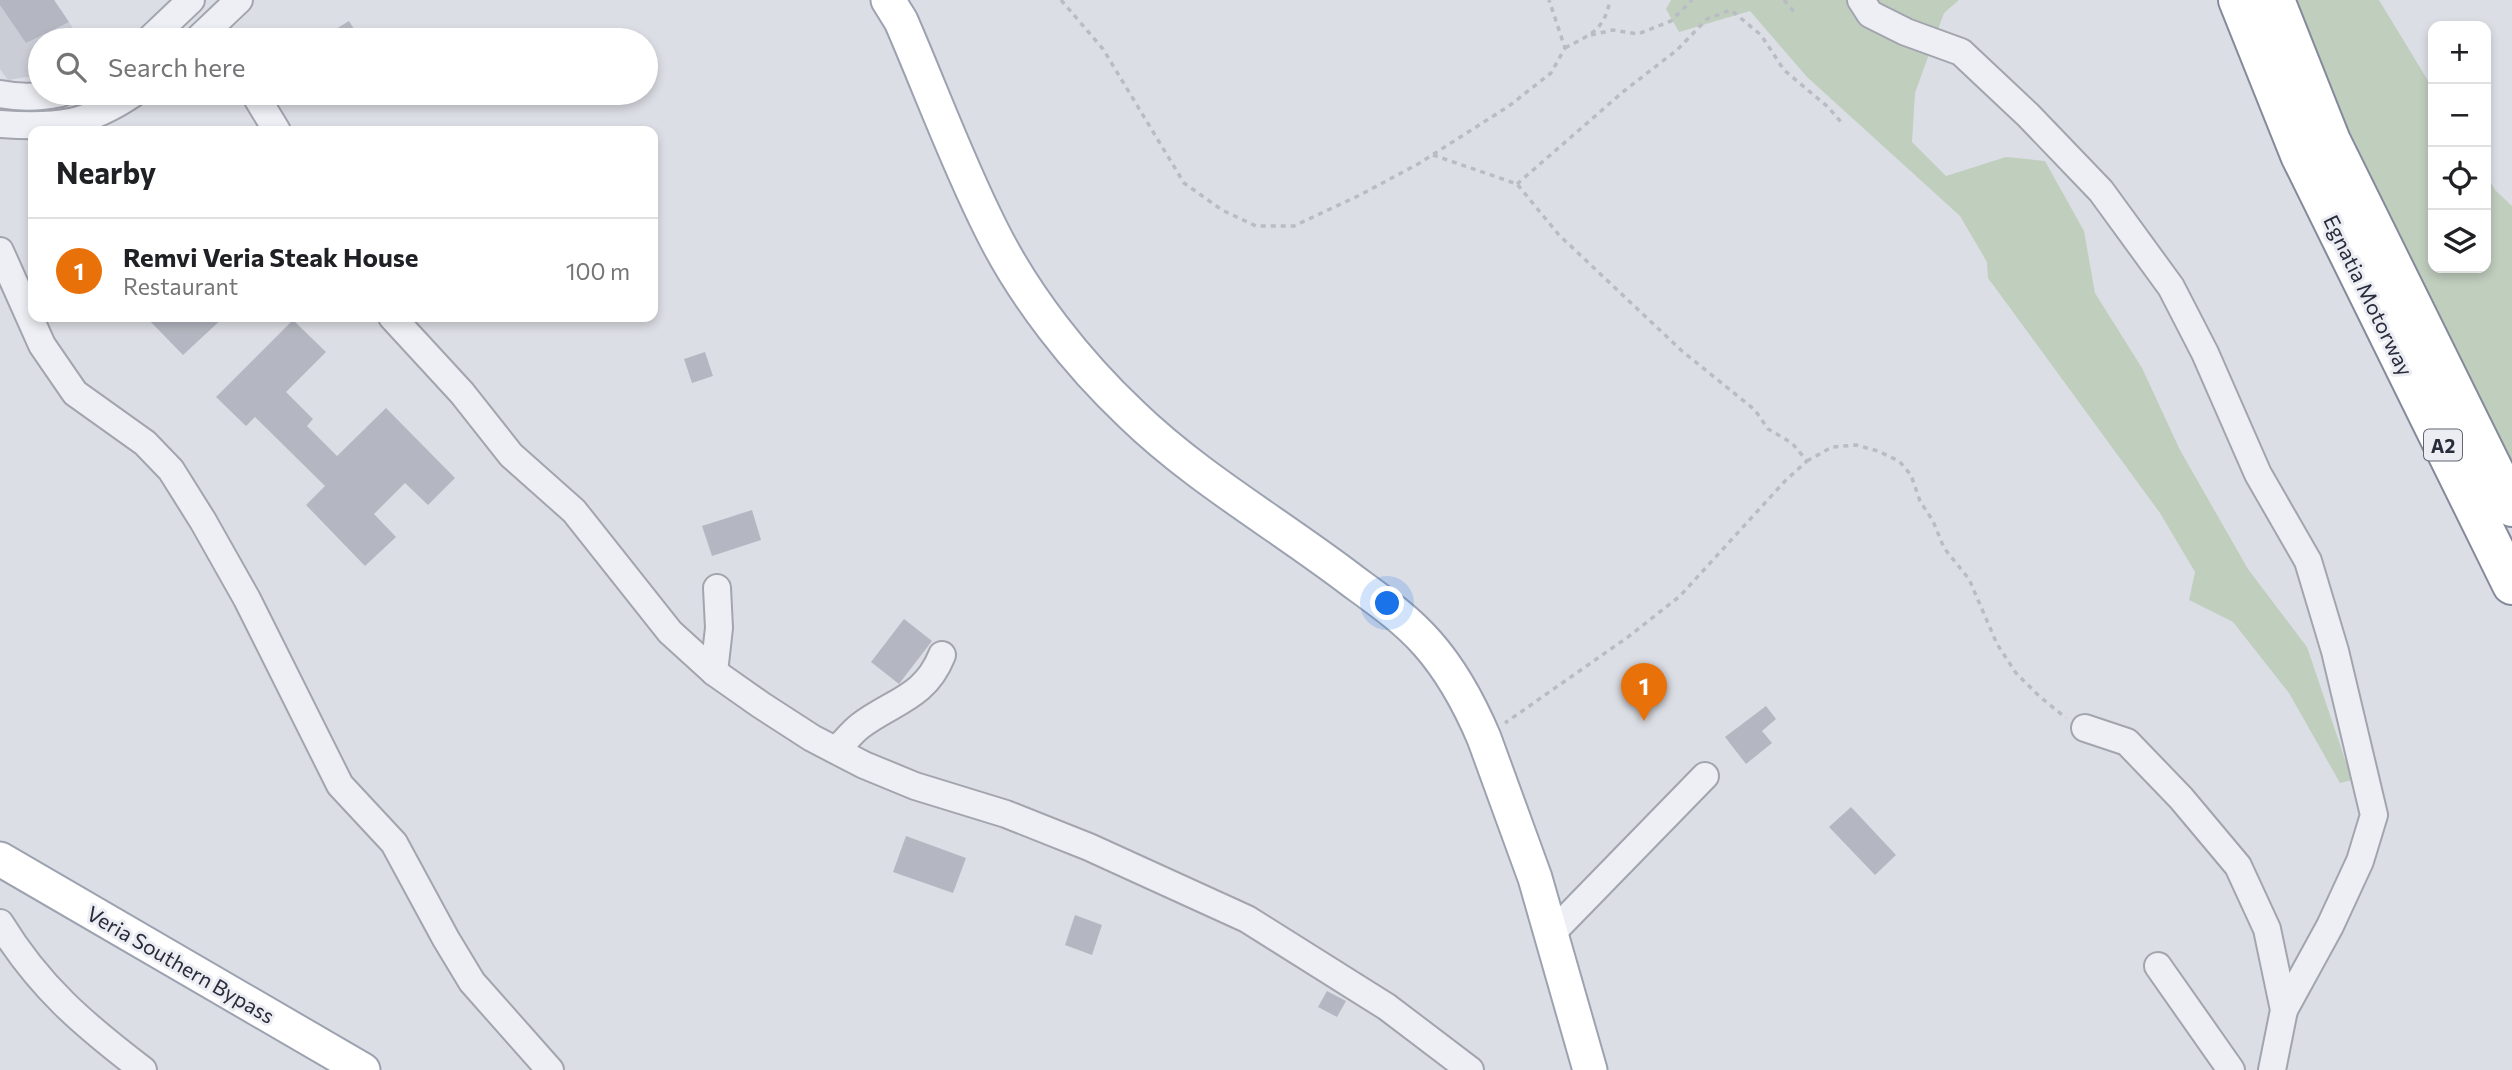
<!DOCTYPE html>
<html lang="en">
<head>
<meta charset="utf-8">
<style>
  :root { --surface:#fff; --page:#f6f6f6; --text:#202124; --muted:#757577; --line:#e0e0e0; --accent:#7c3aed }
  body { margin:0; font-family:Commissioner,sans-serif; background:var(--page); color:var(--text) }
  .controls { position:absolute; right:21px; top:21px; display:grid; overflow:hidden; border-radius:14px; box-shadow:0 4px 10px #0003 }
  .controls button { width:63px; height:63px; display:grid; place-items:center; padding:0; border:0; border-bottom:2px solid var(--line); background:var(--surface); color:var(--text); font:35px sans-serif }
  .you { position:absolute; left:1388px; top:604px; width:24px; height:24px; margin:-18px; border:5px solid #fff; border-radius:50%; background:#1a73e8; box-shadow:0 0 0 10px #1a73e833 }
  .badge { display:grid; place-items:center; width:46px; height:46px; border-radius:50%; background:var(--accent); color:#fff; font-size:23px; font-weight:700 }
  .pin { position:absolute; translate:-50% -58px; filter:drop-shadow(0 2px 4px #0008) }
  .pin::after { content:''; position:absolute; top:37px; width:24px; height:21px; background:inherit; clip-path:polygon(0 0,100% 0,50% 100%) }
  .list { margin:0; padding:0; list-style:none }
  h2 { display:flex; justify-content:space-between; align-items:center; height:91px; margin:0; padding:0 28px; font-size:30px }
  h2 small { font-size:23px; font-weight:400; color:var(--muted) }
  .list li { display:grid; grid-template-columns:46px 1fr auto; gap:21px; align-items:center; box-sizing:border-box; height:105px; padding:0 28px; border-top:2px solid var(--line) }
  .list b { display:block; font-size:26px; white-space:nowrap }
  .list p { margin:0; font-size:23px; white-space:nowrap; color:var(--muted) }
  .list em { font-size:23px; font-style:normal; color:var(--muted) }
  .icon { flex:none; width:38px; height:38px; fill:none; stroke:currentColor; stroke-width:2; stroke-linecap:round; stroke-linejoin:round }
  .map { position:relative; flex:none; width:2512px; height:1070px; overflow:hidden }
  .search { position:absolute; background:var(--surface); box-shadow:0 4px 10px #0003; left:28px; top:28px; width:630px; height:77px; display:flex; align-items:center; gap:18px; box-sizing:border-box; padding:0 24px; border-radius:38px; color:var(--muted); font-size:26px }
  .panel { position:absolute; background:var(--surface); box-shadow:0 4px 10px #0003; left:28px; top:126px; width:630px; height:196px; border-radius:14px }
  .map>svg:first-child { display:block }
  .built { fill:#cacdd6 }
  .green { fill:#c0cebe }
  .building { fill:#b4b7c1 }
  .lines { fill:none; stroke-linecap:round; stroke-linejoin:round }
  .minor-casing { stroke:#a2a5ae; stroke-width:30 }
  .major-casing { stroke:#9ca2b0; stroke-width:37 }
  .highway-casing { stroke:#848a9a; stroke-width:42 }
  .path { stroke:#babcc4; stroke-width:3.5; stroke-dasharray:5 5; stroke-linecap:butt }
  .minor { stroke:#eeeff4; stroke-width:26 }
  .major { stroke:#fff; stroke-width:33 }
  .highway { stroke:#fff; stroke-width:38 }
  .labels { text-anchor:middle; dominant-baseline:central; stroke-width:6; stroke-linejoin:round; paint-order:stroke }
  .shield { fill:#ebedf3; stroke:#626572; stroke-width:2 }
  .shield-label { font-size:19px; font-weight:bold; fill:#272b3a }
  .street-label { font-size:21px; fill:#272b3a; stroke:#ebedf3 }
</style>
</head>
<body>
<div class="map">
<svg width="2512" height="1070" viewBox="0 0 2512 1070">
  <rect width="100%" height="100%" fill="#dcdee5"/>
  <path class="built" d="M0,0h54l27,40h-41v35l-32,5 -8,-11z"/>
  <g class="green">
    <path d="M1671,0h288l-15,13 -29,80 -3,49 34,34 60,-19 39,4 39,70 11,62 47,75 38,82 68,119 59,78 45,133 -12,3 -51,-90 -56,-71 -44,-22 6,-28 -35,-59 -172,-235 -1,-16 -27,-46 -153,-139 -57,-66 -71,21 -13,-23z"/>
    <path d="M2286,0h93l54,89v179h53v-94l9,16 17,16v270l-108,-213z"/>
  </g>
  <g class="building">
    <path d="M0,0h54l15,22 -43,21 -26,-38z"/>
    <path d="M349,21l12,19h-43z"/>
    <path d="M146,317h78l-41,38z"/>
    <path d="M293,320l33,32 -40,40 27,27 -6,7 30,30 49,-48 69,70 -27,27 -23,-22 -31,31 22,23 -31,29 -59,-61 19,-19 -70,-69 -9,9 -30,-29z"/>
    <path d="M705,352l8,24 -21,7 -8,-24z"/>
    <path d="M752,510l9,30 -49,16 -10,-30z"/>
    <path d="M904,619l28,22 -33,43 -28,-22z"/>
    <path d="M1766,706l10,13 -14,12 10,12 -26,21 -21,-27z"/>
    <path d="M1851,807l45,48 -21,20 -46,-48z"/>
    <path d="M906,836l60,22 -13,35 -60,-21z"/>
    <path d="M1075,915l27,10 -10,30 -27,-10z"/>
    <path d="M1327,991l19,10 -9,16 -19,-10z"/>
  </g>
  <g class="lines">
    <defs>
      <g id="minor">
        <path d="M1861,0l9,14 36,18 55,20 67,63 73,76 70,96 34,66 53,121 50,87 27,90 39,164 -14,46 -30,65 -46,84"/>
        <path d="M149,40l42,-40"/>
        <path d="M197,40l42,-40"/>
        <path d="M254,93l23,38"/>
        <path d="M0,94c19,4 42,3 61,-1"/>
        <path d="M0,124c56,4 87,1 134,-31"/>
        <path d="M0,251l42,94 33,48 70,50 26,27 32,51 44,78 93,186 54,58 52,96 26,43 78,88"/>
        <path d="M392,317l70,76 49,62 63,56 96,121 44,40 47,33 51,33 52,27 51,21 91,28 83,33 158,72 140,88 83,63"/>
        <path d="M714,672l5,-44 -2,-40"/>
        <path d="M2085,728l42,14 54,56 57,68 29,63 17,81 -12,60"/>
        <path d="M836,750c8,-7 15,-17 24,-24 33,-25 65,-28 82,-71"/>
        <path d="M0,923c39,64 84,102 143,147"/>
        <path d="M1552,933l153,-157"/>
        <path d="M2158,966l73,104"/>
      </g>
      <g id="major">
        <path d="M888,0l13,21c30,69 56,141 90,208 33,67 86,134 140,185 67,65 149,111 223,168 26,19 52,37 73,61 24,27 43,62 57,95l51,140 55,192"/>
        <path d="M0,859l363,211"/>
      </g>
      <g id="highway">
        <path d="M2238,0l62,155 212,430"/>
        <path d="M2275,0l56,141 181,366"/>
      </g>
    </defs>
    <use href="#minor" class="minor-casing"/>
    <use href="#major" class="major-casing"/>
    <use href="#highway" class="highway-casing"/>
    <g class="path">
      <path d="M1061,0l42,49 81,134 38,27 34,16h38l66,-31 58,-31 91,-58 42,-33 14,-25 -16,-48"/>
      <path d="M1784,0l11,13"/>
      <path d="M1591,35l22,-5 25,4 33,-13 21,-21"/>
      <path d="M1565,48c26,-14 39,-17 45,-48"/>
      <path d="M1433,155l84,29 42,51 123,116 73,59 13,19 24,14 15,18 -22,20 -105,115 -52,41 -123,86"/>
      <path d="M1517,184l107,-93 53,-41 30,-31 24,-9 30,25 23,35 44,37 14,16"/>
      <path d="M1807,461l25,-14 24,-2 22,6 21,10 12,14 9,26 13,20 11,27 25,31 28,65 19,29 23,23 27,22"/>
    </g>
    <use href="#minor" class="minor"/>
    <use href="#major" class="major"/>
    <use href="#highway" class="highway"/>
  </g>
  <g class="labels">
    <rect class="shield" x="2424" y="429.5" width="38" height="31" rx="5"/>
    <g class="shield-label">
      <text x="2443" y="445">Α2</text>
    </g>
    <g class="street-label">
      <text transform="translate(2369 295) rotate(64)">Egnatia Motorway</text>
      <text transform="translate(181 964) rotate(30)">Veria Southern Bypass</text>
    </g>
  </g>
</svg>
<div class="controls">
<button>+</button>
<button>−</button>
<button><svg class="icon" aria-label="locate" viewBox="0 0 24 24"><circle cx="12" cy="12" r="6"/><path d="M12 2v4M12 18v4M2 12h4M18 12h4"/></svg></button>
<button><svg class="icon" aria-label="layers" viewBox="0 0 24 24"><path d="M12 4l9 5-9 5-9-5zM3 14l9 5 9-5"/></svg></button>
</div>
<div class="you"></div>
<div class="pin badge" style="left:1644px;top:721px;background:#e8710a">1</div>
<div class="search"><svg class="icon" aria-label="search" viewBox="0 0 24 24"><circle cx="10" cy="10" r="6"/><path d="M15 15l6 6"/></svg>Search here</div>
<section class="panel">
<h2>Nearby<small></small></h2>
<ul class="list">
<li><span class="badge" style="background:#e8710a">1</span><div><b>Remvi Veria Steak House</b><p>Restaurant</p></div><em>100 m</em></li>
</ul>
</section>
</div>
</body>
</html>
